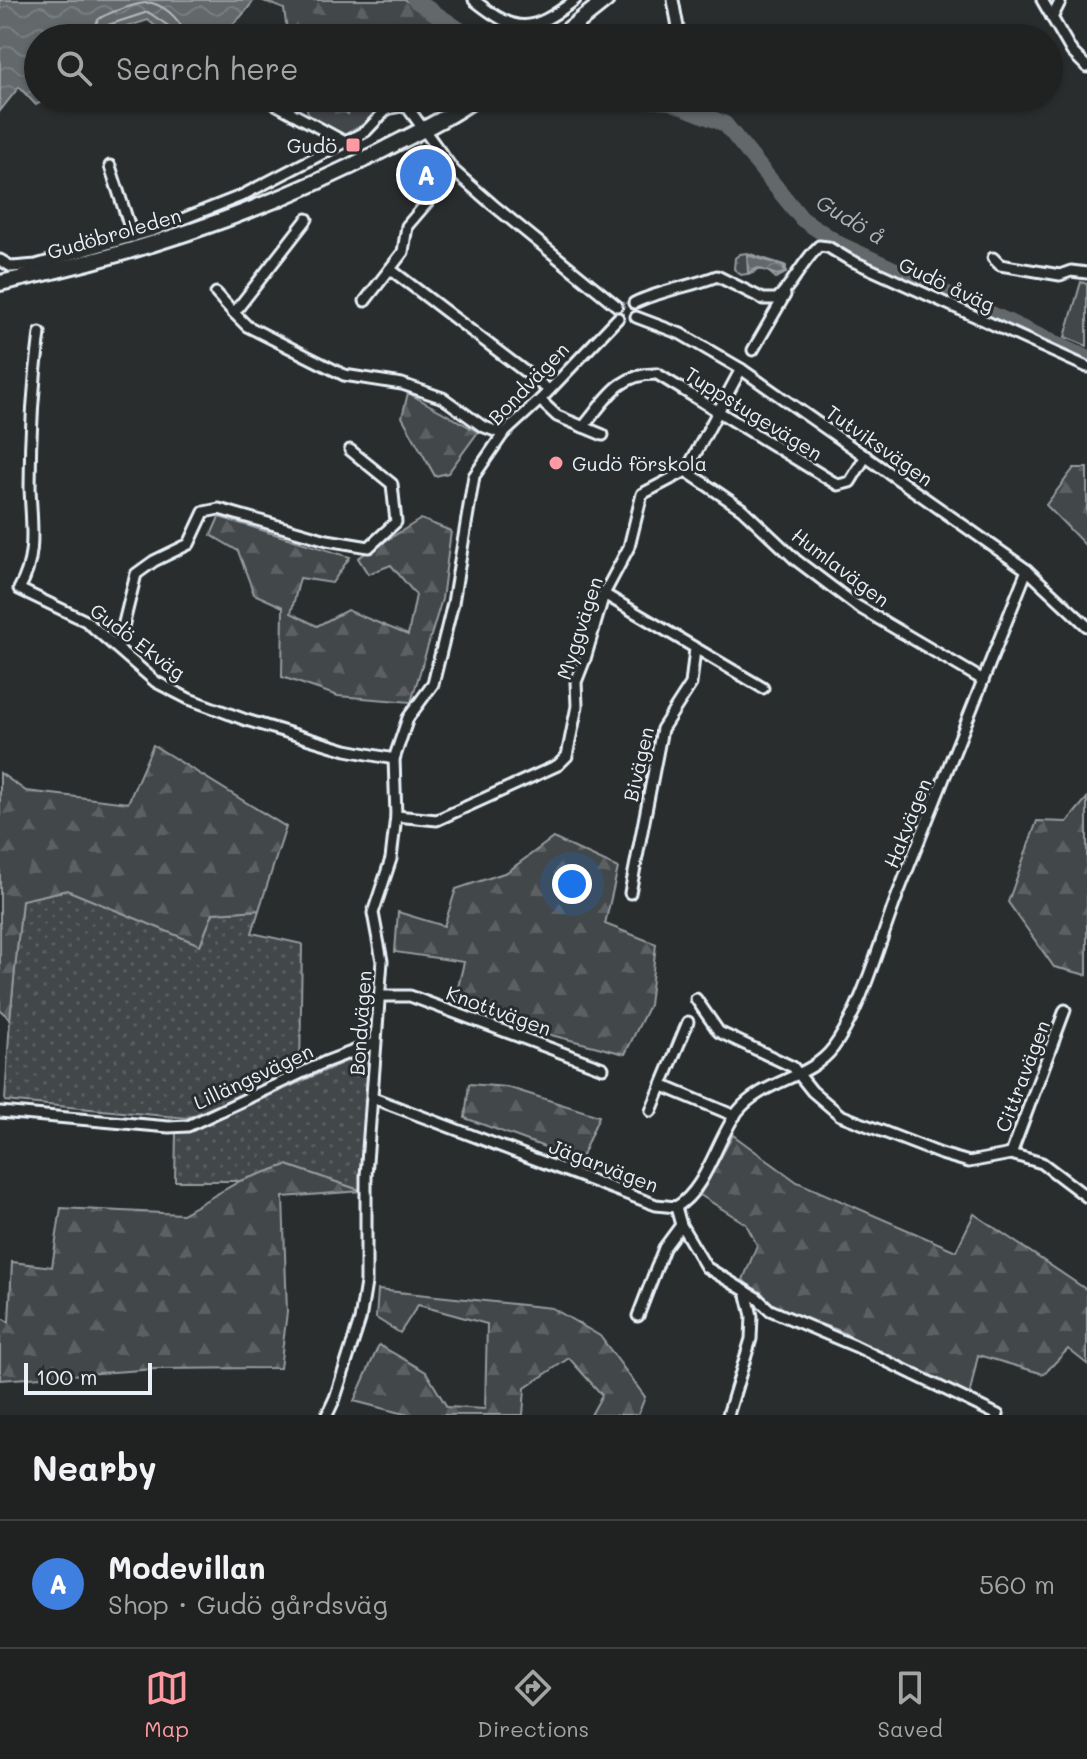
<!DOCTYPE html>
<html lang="en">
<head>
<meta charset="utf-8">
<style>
  :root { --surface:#202222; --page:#2d2f2f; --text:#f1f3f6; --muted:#a2a4a5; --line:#3d3f40; --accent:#ff9aa2 }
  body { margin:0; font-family:Mali,sans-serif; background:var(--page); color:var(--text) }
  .scale { position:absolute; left:24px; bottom:20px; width:128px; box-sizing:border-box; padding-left:8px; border:4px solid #e8f1f8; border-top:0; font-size:22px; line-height:28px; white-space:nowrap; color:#e8f1f8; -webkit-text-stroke:6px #2a2d2e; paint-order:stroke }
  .you { position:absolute; left:572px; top:884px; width:28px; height:28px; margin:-20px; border:6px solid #fff; border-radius:50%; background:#1a73e8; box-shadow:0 0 0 12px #1a73e833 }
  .badge { display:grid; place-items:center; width:52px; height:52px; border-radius:50%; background:var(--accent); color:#fff; font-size:26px; font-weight:700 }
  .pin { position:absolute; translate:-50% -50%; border:4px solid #fff; box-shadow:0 2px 8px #0006 }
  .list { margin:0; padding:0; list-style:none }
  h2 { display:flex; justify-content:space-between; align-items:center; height:104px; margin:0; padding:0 32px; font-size:34px }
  h2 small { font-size:26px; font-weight:400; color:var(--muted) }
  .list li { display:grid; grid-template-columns:52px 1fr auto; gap:24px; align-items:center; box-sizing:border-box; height:128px; padding:0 32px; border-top:2px solid var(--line) }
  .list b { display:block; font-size:30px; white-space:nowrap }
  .list p { margin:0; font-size:26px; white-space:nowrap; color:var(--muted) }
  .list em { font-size:26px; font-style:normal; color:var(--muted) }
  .icon { flex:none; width:44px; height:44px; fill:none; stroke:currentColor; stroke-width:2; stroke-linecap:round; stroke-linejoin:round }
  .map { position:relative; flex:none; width:1087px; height:1415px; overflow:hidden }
  .search { position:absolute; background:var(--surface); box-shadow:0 2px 6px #0004; left:24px; right:24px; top:24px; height:88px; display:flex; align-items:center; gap:20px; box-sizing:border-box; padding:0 28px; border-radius:44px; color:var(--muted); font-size:30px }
  .sheet { height:232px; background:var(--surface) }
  nav { display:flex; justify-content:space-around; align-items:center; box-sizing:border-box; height:112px; border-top:2px solid var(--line); background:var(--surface); font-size:22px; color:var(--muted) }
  nav a { display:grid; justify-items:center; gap:4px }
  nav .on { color:var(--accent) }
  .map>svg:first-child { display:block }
  .grass { fill:url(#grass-dots); stroke:#959ca0; stroke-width:2 }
  .forest { fill:url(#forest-firs); stroke:#959ca0; stroke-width:2 }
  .wetland { fill:url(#wetland-marsh); stroke:#959ca0; stroke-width:2 }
  .green { fill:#424648; stroke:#959ca0; stroke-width:2 }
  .water { fill:url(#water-waves); stroke:#989fa3; stroke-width:2 }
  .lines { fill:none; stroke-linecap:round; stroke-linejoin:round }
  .shore { stroke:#b3bac0; stroke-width:2 }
  .river { stroke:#63686b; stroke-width:16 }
  .minor-casing { stroke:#e8f1f8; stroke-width:15 }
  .secondary-casing { stroke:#e8f1f8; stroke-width:20 }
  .minor { stroke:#2a2d2e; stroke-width:9 }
  .secondary { stroke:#2a2d2e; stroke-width:14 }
  .poi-dot { fill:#ff9aa2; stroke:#2a2d2e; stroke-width:3 }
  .labels { text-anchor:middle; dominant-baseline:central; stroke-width:6; stroke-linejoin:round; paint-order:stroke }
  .poi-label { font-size:20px; fill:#e8f1f8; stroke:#2a2d2e; text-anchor:end }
  .street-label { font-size:20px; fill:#e8f1f8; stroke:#2a2d2e }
  .water-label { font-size:22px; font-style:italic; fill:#acb3b9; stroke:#2a2d2e }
</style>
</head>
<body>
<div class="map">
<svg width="1087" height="1415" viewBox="0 0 1087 1415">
  <defs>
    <pattern id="grass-dots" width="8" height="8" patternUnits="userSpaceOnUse" patternTransform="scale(2)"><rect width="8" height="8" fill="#424648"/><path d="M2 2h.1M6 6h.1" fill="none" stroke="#5d6163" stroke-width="1.8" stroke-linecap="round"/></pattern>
    <pattern id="forest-firs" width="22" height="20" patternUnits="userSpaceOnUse" patternTransform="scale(2)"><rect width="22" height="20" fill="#424648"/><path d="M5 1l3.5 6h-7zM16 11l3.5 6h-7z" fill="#5d6163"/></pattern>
    <pattern id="wetland-marsh" width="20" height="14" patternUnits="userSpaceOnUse" patternTransform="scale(2)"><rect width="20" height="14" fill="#424648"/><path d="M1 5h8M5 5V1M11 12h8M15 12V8" fill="none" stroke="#5d6163"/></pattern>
    <pattern id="water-waves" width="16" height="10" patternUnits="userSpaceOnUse" patternTransform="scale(2)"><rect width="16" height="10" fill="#63686b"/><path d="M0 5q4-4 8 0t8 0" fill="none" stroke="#797e81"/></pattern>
  </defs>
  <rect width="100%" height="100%" fill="#2a2d2e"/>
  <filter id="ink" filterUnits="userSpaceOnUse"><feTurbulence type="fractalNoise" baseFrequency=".0125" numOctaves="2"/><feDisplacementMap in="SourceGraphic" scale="16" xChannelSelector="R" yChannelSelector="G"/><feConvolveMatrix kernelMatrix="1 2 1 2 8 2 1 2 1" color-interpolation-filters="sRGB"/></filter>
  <g filter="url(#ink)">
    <g class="grass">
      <path d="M67,890l133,55 13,-32 46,-3 -7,23 50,11 -2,126 -113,48 -182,-17 5,-82 12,-119z"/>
      <path d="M362,1054l7,11 -7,126 -75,-26 -47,16h-65l1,-48 18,-3z"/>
    </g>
    <g class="forest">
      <path d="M261,0h144l39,25 1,10 -3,3h-154l-4,-29z"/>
      <path d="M313,98h17l18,16 15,-16h33l-31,28 -20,10 -36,-19 -4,-16z"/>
      <path d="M408,393l70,39 -30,41 -13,3 -33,-59z"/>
      <path d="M1074,468h13v79l-41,-42z"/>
      <path d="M219,517l131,40 -18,26 -32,-5 -9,35 26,13 30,-16 61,25 8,-40 -25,-30 -23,9 -10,-16 63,-39 30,12 -9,68 -31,103 -73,-6 -56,-19 1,-70 -29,-13 -16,-43 -27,-16z"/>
      <path d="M153,745l133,82 -27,83 -46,3 -13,32 -133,-55 -45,10 -12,119 -10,-9v-237l26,18 102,12z"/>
      <path d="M1087,798v177l-33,-8 -46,-65 29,-81 30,1z"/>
      <path d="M553,838l65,30 -13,56 51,20 -7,61 -24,49 -74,-19 -95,-39 8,-34 -69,-10 3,-40 46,14 12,-37 51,-17z"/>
      <path d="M469,1084l38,3 92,29 -19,44 -115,-42z"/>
      <path d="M733,1135l64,47 159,69 18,-37 113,76v74l-19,-15 -24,25 -66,-19 -9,42 -131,-67 -62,-21 -33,-29 14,-35 -11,-21 -46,-29z"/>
      <path d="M287,1165l75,26 -79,6 4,115 -7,56 -124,1 -156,11v-63l9,5 3,-60 40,5 9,-59 121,6 58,-33z"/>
      <path d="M378,1290l174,18 48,28 45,61 -7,18h-47l11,-20 -33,-37 -44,30 -2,27h-115l-54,-14 25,-56 47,27 21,35 38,2 2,-85 -69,-19 -18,28 -24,-15z"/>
    </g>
    <path class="wetland" d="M747,253l37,12 2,1v7l-10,5 -8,-7 -10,-2 -5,4 -12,2 -7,-6 1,-11 5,-4z"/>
    <path class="green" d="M1081,282l6,2v62l-22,-9z"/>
    <g class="water">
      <path d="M0,0h254c-19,29 -44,45 -80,38 -9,-2 -19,-12 -26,-18l-37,12 1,6h-74v60h10l-12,7 -17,-18 -19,24z"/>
      <path d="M747,255l37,11v7l-7,2 -19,-7 -10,5z"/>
    </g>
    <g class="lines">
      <g class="shore">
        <path d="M94,38c-1,-7 0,-12 4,-18 7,-7 45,-19 54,-17 15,4 32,20 33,35"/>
        <path d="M104,38v-8l4,-5 40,-13 25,17 2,9"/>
      </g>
      <g class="river">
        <path d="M415,0l57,38"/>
        <path d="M618,98l53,4 54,22 77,95 37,25 248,114"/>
      </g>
      <defs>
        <g id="minor">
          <path d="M474,0c44,35 57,33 101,0"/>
          <path d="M673,0l7,38"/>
          <path d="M1042,0l30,52 15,15"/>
          <path d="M1052,18l9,-18"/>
          <path d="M266,99l79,43"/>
          <path d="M110,166l23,71"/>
          <path d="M307,219l-73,94 13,13 97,49 58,9 41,14 39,28 21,8"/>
          <path d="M993,258l7,7 60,10 11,-4 16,2"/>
          <path d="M0,260l12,7 24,-2 116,-34 89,-35 125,-65 21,-22 14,-3 7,2 46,63 39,34 124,101"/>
          <path d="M390,269l159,121"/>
          <path d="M216,293l18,20"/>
          <path d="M365,301l38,-49 4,-26 47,-55"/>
          <path d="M634,303c27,-13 56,-16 83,-27l46,23h14c17,-16 25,-37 42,-53l9,1 20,12 239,108"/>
          <path d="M636,317l45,17 60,35 286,201 60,56"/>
          <path d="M40,333c-7,51 -10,103 -10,154 1,35 8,70 -11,102l67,32 70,61 33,17 57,21 100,30 48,9"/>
          <path d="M753,350l32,-55"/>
          <path d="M540,400l17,16 46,19"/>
          <path d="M583,427c23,-27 35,-54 74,-53l181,111 12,-3 16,-26"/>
          <path d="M686,471l56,38 54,51 61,46 126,74"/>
          <path d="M604,594l159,94"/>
          <path d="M118,647l18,-73 18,-13 35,-17 15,-32 15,-3 108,31 42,7 27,-25 -4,-38 -42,-34"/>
          <path d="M396,816l41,4 121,-55 9,-9 10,-50 -1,-24 9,-23 19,-65 25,-47 13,-53 44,-23 55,-102"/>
          <path d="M630,893l32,-164 29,-45 4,-35"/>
          <path d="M381,996h29l193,72"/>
          <path d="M696,999l23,33 74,35 19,24 28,24 101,39 28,8 42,-8 31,9 45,34"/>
          <path d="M663,1086l72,30"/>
          <path d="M373,1098l283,107 20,2 5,18 25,42 51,31 13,12 85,36 143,69"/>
          <path d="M651,1111l37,-89"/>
          <path d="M0,1112l169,15 19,-1 137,-64 50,-19"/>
          <path d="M1011,1154l54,-144"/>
          <path d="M676,1207c31,-18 41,-69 62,-96 25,-31 72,-32 95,-63 31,-42 48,-113 68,-162 42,-106 84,-211 126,-316"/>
          <path d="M638,1316l26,-68 17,-23"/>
          <path d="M327,1415l8,-17 25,-78 6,-37v-107l16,-215 -9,-48 18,-54 5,-43 -2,-57 14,-41 25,-34 20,-81 21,-127 29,-42 37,-34 78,-82"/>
          <path d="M728,1415l23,-76 1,-23 -6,-25"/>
        </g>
        <g id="secondary">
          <path d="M558,38l48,-38"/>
          <path d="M0,283c134,-28 264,-71 385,-134 31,-16 63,-31 91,-51"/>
        </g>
      </defs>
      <use href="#minor" class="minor-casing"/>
      <use href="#secondary" class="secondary-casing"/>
      <use href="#minor" class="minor"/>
      <use href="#secondary" class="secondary"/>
    </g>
  </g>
  <g class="poi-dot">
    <rect x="345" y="137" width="16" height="16" rx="4"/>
    <circle cx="556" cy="463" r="8"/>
  </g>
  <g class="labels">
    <g class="poi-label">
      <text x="337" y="145">Gudö</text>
      <text x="572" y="463" text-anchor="start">Gudö förskola</text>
    </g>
    <g class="street-label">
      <text transform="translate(114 233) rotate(-16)">Gudöbroleden</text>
      <text transform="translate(947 284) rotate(25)">Gudö åväg</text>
      <text transform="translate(528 383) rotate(-46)">Bondvägen</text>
      <text transform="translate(754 413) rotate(32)">Tuppstugevägen</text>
      <text transform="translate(880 445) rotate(35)">Tutviksvägen</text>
      <text transform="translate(841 567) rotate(37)">Humlavägen</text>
      <text transform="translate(579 628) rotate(-72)">Myggvägen</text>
      <text transform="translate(138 641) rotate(37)">Gudö Ekväg</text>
      <text transform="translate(638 764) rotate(-77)">Bivägen</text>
      <text transform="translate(907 823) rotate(-68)">Hakvägen</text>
      <text transform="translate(499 1010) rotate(20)">Knottvägen</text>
      <text transform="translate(360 1023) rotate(-86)">Bondvägen</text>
      <text transform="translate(253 1076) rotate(-25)">Lillängsvägen</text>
      <text transform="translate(1022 1076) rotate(-69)">Cittravägen</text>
      <text transform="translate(604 1165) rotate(21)">Jägarvägen</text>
    </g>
    <g class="water-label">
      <text transform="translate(851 219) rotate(31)">Gudö å</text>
    </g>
  </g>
</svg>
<div class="scale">100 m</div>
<div class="you"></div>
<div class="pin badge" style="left:426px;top:175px;background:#3f7fe0">A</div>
<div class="search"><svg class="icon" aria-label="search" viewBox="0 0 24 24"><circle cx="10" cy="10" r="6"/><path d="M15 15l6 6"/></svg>Search here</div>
</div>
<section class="sheet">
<h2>Nearby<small></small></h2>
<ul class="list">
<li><span class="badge" style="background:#3f7fe0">A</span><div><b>Modevillan</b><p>Shop · Gudö gårdsväg</p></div><em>560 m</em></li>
</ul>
</section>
<nav>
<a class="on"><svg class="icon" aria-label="map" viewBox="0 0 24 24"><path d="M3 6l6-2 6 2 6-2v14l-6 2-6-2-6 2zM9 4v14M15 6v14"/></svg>Map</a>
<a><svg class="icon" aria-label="directions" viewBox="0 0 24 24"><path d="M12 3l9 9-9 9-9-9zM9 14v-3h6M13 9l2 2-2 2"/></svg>Directions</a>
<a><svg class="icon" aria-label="saved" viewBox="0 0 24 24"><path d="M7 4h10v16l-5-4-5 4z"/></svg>Saved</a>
</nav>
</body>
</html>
